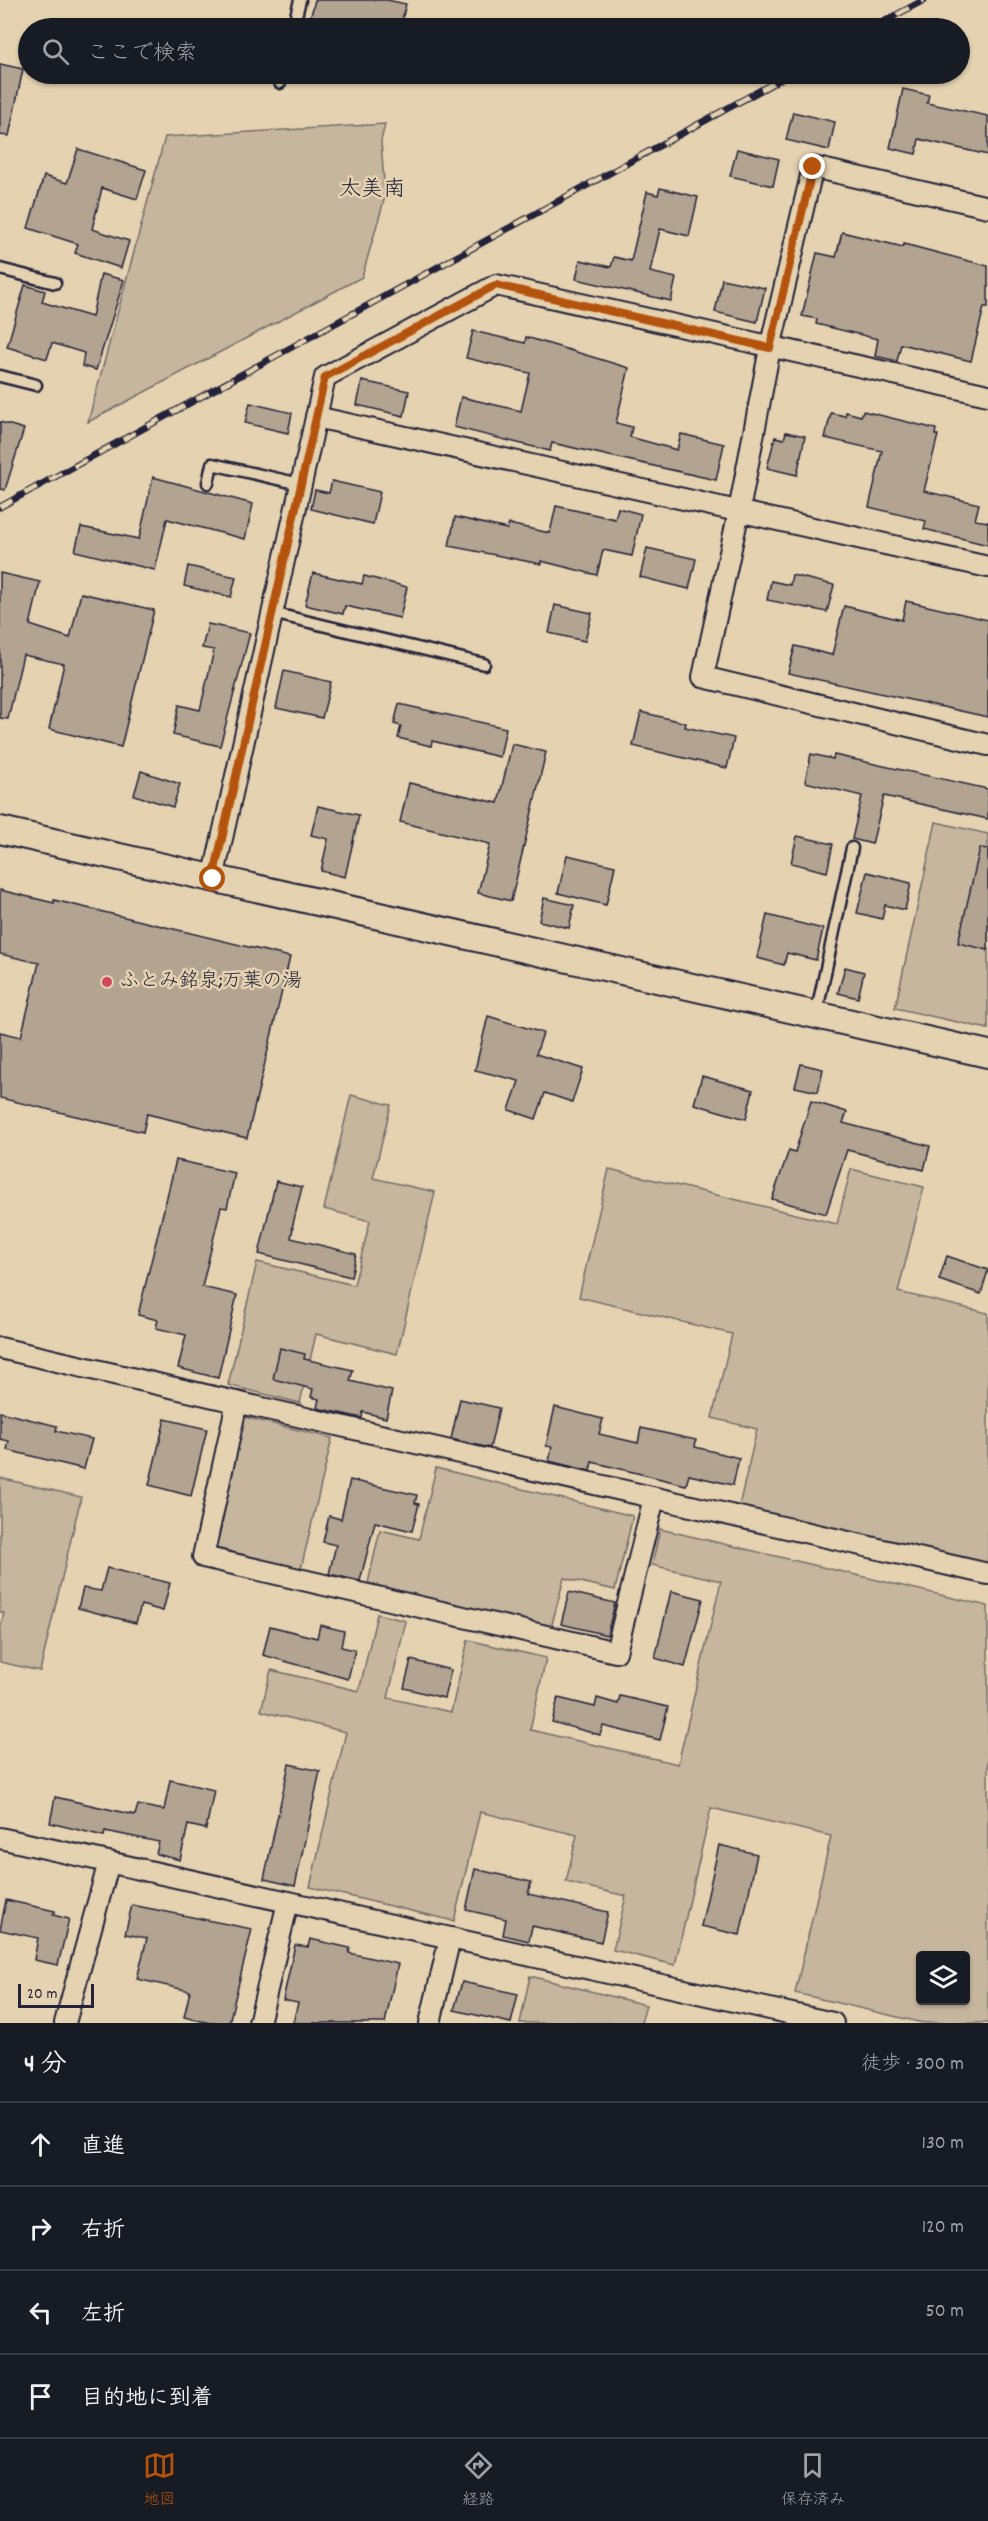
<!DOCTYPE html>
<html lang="ja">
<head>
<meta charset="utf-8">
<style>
  :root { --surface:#171b24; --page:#242831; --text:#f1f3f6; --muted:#9ea1a6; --line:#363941; --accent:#b45309 }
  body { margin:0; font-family:Dekko,"Klee One",sans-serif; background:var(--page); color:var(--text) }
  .controls { position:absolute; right:18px; bottom:18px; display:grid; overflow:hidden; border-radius:6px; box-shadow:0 2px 4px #0004 }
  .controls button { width:54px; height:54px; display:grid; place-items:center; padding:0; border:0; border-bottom:2px solid var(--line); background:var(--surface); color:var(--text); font:30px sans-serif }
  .scale { position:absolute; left:18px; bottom:15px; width:76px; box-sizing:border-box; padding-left:6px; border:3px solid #22223b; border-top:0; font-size:16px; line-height:21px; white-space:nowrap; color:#22223b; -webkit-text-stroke:4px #e5d2b0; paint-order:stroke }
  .stop { position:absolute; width:18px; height:18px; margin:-14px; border:4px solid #b45309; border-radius:50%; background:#fff }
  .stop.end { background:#b45309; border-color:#fff; box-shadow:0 2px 6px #0008 }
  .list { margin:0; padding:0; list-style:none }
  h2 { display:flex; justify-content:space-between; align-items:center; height:78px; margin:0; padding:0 24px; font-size:26px }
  h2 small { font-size:20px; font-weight:400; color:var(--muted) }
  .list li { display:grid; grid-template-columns:39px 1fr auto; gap:18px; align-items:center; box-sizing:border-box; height:84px; padding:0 24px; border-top:2px solid var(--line) }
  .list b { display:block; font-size:22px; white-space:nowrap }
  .list em { font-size:20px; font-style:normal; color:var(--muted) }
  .icon { flex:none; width:33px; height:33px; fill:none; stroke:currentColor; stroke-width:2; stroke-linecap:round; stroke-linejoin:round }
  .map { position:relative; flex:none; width:988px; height:2023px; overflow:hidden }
  .search { position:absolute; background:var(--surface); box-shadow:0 2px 4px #0004; left:18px; right:18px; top:18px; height:66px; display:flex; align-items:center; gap:15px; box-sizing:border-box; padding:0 21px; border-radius:33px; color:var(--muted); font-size:22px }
  .sheet { height:414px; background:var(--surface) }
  nav { display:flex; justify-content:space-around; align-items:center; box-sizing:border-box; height:84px; border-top:2px solid var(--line); background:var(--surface); font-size:16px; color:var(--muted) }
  nav a { display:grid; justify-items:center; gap:3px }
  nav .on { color:var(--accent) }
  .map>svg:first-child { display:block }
  .green { fill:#c6b69d; stroke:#746c6c; stroke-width:1.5; fill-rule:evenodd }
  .building { fill:#b2a491; stroke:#22223b; stroke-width:1.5 }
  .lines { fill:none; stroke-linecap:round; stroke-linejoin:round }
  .service-casing { stroke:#22223b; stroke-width:15 }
  .minor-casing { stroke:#22223b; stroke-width:24 }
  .tertiary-casing { stroke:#22223b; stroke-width:30 }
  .service { stroke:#e5d2b0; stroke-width:10 }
  .minor { stroke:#e5d2b0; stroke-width:20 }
  .tertiary { stroke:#e5d2b0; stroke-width:26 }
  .rail-casing { stroke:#22223b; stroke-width:7 }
  .rail { stroke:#e5d2b0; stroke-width:4.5; stroke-dasharray:14; stroke-linecap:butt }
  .route { stroke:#b45309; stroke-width:8 }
  .poi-dot { fill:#d1495b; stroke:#e5d2b0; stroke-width:2 }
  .labels { text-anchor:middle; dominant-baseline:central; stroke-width:5; stroke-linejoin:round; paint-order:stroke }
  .poi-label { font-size:20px; fill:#22223b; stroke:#e5d2b0; text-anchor:start }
  .quarter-label { font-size:22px; fill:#22223b; stroke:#e5d2b0 }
</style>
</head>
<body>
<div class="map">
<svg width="988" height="2023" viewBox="0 0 988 2023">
  <rect width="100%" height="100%" fill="#e5d2b0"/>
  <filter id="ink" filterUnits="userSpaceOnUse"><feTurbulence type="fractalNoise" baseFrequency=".0167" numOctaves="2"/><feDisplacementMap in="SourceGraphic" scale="12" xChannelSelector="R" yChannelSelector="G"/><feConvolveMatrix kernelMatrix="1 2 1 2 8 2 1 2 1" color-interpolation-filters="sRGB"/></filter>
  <g filter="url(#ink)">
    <g class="green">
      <path d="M385,124l-4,17 4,56 -23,80 -274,145 77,-285z"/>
      <path d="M936,822l52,12v195l-93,-21z"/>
      <path d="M351,1095l40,10 -18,73 62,14 -38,162 -81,-20 -16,69 -72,-18 29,-123 97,23 16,-64 -46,-12z"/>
      <path d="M609,1169l228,55 14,-55 73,18 -26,105 90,21v252l-249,-59 18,-77 -45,-11 20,-84 -153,-37z"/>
      <path d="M244,1417l88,21 -31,131 -89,-22z"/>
      <path d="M436,1468l197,48 -18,74 -51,-12 -13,50 -183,-45 12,-53 39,9z"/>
      <path d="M0,1478l81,19 -41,174 -40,-9v-32l4,-17 -4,-1z"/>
      <path d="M660,1529l328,77v417h-65l-128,-30 36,-157 -120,-28 -36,157 -62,-15 13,-54 -60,-14 11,-47 -97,-23 -26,109 -144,-34 36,-155 -85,-21 10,-41 88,21 18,-77 29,7 -18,77 63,14 17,-72 78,18 -16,72 148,34 43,-183 -69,-16zM920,1956h46v44h-46z"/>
      <path d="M530,1976l116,29 -5,18h-121z"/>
    </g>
    <g class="building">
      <path d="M315,0h72l19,4 -6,24h-48l-42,-9z"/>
      <path d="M0,64l23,5 -14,67 -9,-1z"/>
      <path d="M903,89l26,6 -2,8 61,13v39l-69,-16 -3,15 -26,-6z"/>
      <path d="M793,112l42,10 -6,28 -43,-10z"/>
      <path d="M78,149l68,21 -9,29 -35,-11 -10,41 37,12 -8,27 -46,-15 3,-9 -50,-16 16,-52 23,7z"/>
      <path d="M737,149l42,10 -6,27 -43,-10z"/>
      <path d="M660,188l38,9 -9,39 -29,-7 -10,43 26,6 -5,23 -95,-22 4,-19 31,7 3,-10 17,4 16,-69 11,3z"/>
      <path d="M842,232l61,15 1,-3 84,22v41h-4l-13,54 -70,-17 -4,17 -22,-5 3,-17 -62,-15 1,-5 -15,-3 15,-63 19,4z"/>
      <path d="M101,274l23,6 -28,90 -14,-4 2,-13 -32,-10 -5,16 -40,-12 18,-62 20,6 -3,11 50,15z"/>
      <path d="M722,279l43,9 -8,34 -42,-10z"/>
      <path d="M473,331l52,12 1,-6 103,31 -13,55 16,4 -2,10 47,13 4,-16 43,10 -8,36 -164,-37 -2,8 -96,-24 7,-30 60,14 9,-38 -64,-15z"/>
      <path d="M362,381l47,10 -5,25 -47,-11z"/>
      <path d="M250,403l42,10 -4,20 -43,-10z"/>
      <path d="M863,411l73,18 -1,6h3l-14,56 55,13 -4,16 13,2v23l-64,-16 2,-8 -57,-14 13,-56 -57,-13 6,-25 14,3 1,-4 15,4z"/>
      <path d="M0,422l24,7 -19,61 -5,-1z"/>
      <path d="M786,432l19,4 -8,39 -30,-7 8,-31 9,2z"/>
      <path d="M153,477l100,27 -8,35 -78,-20 -12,51 -80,-19 6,-24 58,12z"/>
      <path d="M332,481l48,11 -7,32 -62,-15 4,-19 14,3z"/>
      <path d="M556,506l59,13 3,-11 23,6 -9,42 -29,-6 -6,25 -56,-14v3l-92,-18 6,-29 52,12 2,-5 41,9z"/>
      <path d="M647,548l49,11 -7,30 -49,-12z"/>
      <path d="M188,566l48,11 -5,20 -47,-11z"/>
      <path d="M0,573l40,9 -10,43 40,13 11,-45 73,17 -33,137 -72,-18 15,-65 -41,-9 -15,64 -8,-1z"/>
      <path d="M313,573l49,11 2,-8 43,11 -7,31 -55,-12 -2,8 -38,-9z"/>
      <path d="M792,575l42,10 -7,27 -60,-12 4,-19 19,4z"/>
      <path d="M906,601l82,19v97l-200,-44 7,-27 37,9 12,-49 58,14z"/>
      <path d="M555,605l37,8 -7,28 -36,-8z"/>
      <path d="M208,624l42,9 -30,113 -47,-11 6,-30 21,5 14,-60 -12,-2z"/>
      <path d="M284,671l47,11 -9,36 -46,-10z"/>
      <path d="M399,704l107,24 -6,29 -68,-16 -1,5 -33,-8 3,-12 -7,-2z"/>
      <path d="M641,712l45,11 -1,4 49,11 -7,30 -94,-22z"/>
      <path d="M512,744l34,8 -35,149 -33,-8 12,-49 -90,-22 9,-39 89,20z"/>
      <path d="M811,754l22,5 1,-4 154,34v30l-104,-23 -12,48 -20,-5 10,-43 -57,-14z"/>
      <path d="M141,771l39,13 -7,23 -39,-12z"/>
      <path d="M318,806l41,9 -14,62 -24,-6 7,-32 -17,-4z"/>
      <path d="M797,836l36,8 -6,28 -36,-9z"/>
      <path d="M980,848l8,1v101l-30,-7z"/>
      <path d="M567,855l48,11 -9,39 -48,-12z"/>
      <path d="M867,872l44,11 -6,27 -20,-5 -3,14 -25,-6z"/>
      <path d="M0,890l54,13v-3l236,57 -43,181 -100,-24 -4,18 -143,-34v-66l21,5 18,-74 -39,-9z"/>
      <path d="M544,898l30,7 -5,23 -30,-7z"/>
      <path d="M767,915l56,14 -7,31 -29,-7 -3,12 -27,-7z"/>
      <path d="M845,967l19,5 -6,26 -20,-5z"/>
      <path d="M488,1016l55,17 -7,21 47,15 -11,33 -27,-9 -9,26 -27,-9 10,-29 -44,-11z"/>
      <path d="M801,1064l22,5 -5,23 -23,-5z"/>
      <path d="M702,1076l51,14 -7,29 -52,-15z"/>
      <path d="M811,1101l36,11 -4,11 87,23 -6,24 -77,-20 -21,64 -54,-15 17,-49 6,2z"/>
      <path d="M176,1160l59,13 -8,35 -6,-1 -19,80 35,8 -19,83 -40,-10 8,-33 -30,-7 2,-8 -20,-5z"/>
      <path d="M276,1181l26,6 -10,41h1l-2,10 65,16 -5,23 -92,-23z"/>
      <path d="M947,1256l41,14 -7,24 -42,-14z"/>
      <path d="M280,1348l25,6 -1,5 49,11 -3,11 42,10 -6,27 -23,-6 -1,6 -45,-10 2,-9 -8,-2 2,-8 -40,-10z"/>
      <path d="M460,1399l39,9 -9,40 -39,-9z"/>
      <path d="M555,1407l48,12 -4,15 39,9 3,-15 55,12 -1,7 44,11 -6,27 -44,-10 -3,10 -94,-23 -2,9 -41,-10 3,-14 -6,-1z"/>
      <path d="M0,1412l57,14 -1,5 36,8 -8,30 -77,-19 2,-9 -9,-2z"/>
      <path d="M165,1419l42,10 -16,67 -42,-11z"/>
      <path d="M350,1480l67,15 -2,8 4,1 -7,27 -37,-9 -15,59 -31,-7 7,-29 -13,-3 6,-26 12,3z"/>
      <path d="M107,1568l63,15 -7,28 -22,-6 -5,18 -58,-15 5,-20 18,3z"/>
      <path d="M671,1591l32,8 -18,68 -30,-9z"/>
      <path d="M569,1592l46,11 -8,32 -46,-11z"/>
      <path d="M320,1625l24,6 -3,16 14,3 -7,29 -85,-24 7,-29 47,12z"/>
      <path d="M411,1660l40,10 -7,28 -40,-10z"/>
      <path d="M620,1696l48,11 -8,33 -57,-14 -3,9 -48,-13 6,-24 37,9 2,-9 21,6z"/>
      <path d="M289,1764l31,7 -25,115 -31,-7z"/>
      <path d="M170,1780l44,10 -8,39 -18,-4 -8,35 -24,-6 3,-12 -54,-11 -1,5 -54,-13 5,-26 80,18 3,-10 26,5z"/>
      <path d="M719,1845l38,9 -17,81 -39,-9z"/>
      <path d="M475,1869l56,13 -3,12 80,18 -7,30 -69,-16 -3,15 -26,-6 3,-16 -40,-9z"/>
      <path d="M6,1900l49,11 -2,4 16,4 -11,46 -24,-5 4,-22 -38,-8z"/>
      <path d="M132,1905l120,24 -23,94h-19l-26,-6 6,-26 -53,-12 10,-41 -22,-4z"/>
      <path d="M310,1939l40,9 -1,5 49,11 -13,59h-92l5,-20 -15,-3 12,-55 13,2z"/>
      <path d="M462,1982l56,12 -7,29 -57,-13z"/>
    </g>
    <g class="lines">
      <defs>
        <g id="service">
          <path d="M293,28l7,-28"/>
          <path d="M280,83l2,-9"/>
          <path d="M0,269l55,14"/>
          <path d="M0,376l36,9"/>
          <path d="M208,483l4,-19 88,20"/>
          <path d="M272,613l212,51"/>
          <path d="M816,1015l36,-167"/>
        </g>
        <g id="minor">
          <path d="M988,207l-175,-40 -43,181 -31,163 -36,166 285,68"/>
          <path d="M316,417l672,150"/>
          <path d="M213,879l112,-502 171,-92 492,110"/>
          <path d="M0,1348l988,226"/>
          <path d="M237,1402l-34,155 413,95 38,-154"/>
          <path d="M0,1838l833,185"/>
          <path d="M65,2023l44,-161"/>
          <path d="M259,2023l29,-121"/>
          <path d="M430,2023l20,-85"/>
        </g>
        <path id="tertiary" d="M0,830l988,224"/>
      </defs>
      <use href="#service" class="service-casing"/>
      <use href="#minor" class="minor-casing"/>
      <use href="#tertiary" class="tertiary-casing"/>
      <use href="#service" class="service"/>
      <use href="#minor" class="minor"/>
      <use href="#tertiary" class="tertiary"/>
      <defs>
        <g id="rail">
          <path d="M872,28l52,-28"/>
          <path d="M0,507l790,-433"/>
        </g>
      </defs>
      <use href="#rail" class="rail-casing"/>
      <use href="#rail" class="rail"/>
    </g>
  </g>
  <g class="lines" filter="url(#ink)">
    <path class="route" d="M213,879l112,-502 171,-92 274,63 43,-181"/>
  </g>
  <circle class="poi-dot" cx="107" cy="982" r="6"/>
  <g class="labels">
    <g class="poi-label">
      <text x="119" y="982">ふとみ銘泉;万葉の湯</text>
    </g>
    <g class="quarter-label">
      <text x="372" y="190">太美南</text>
    </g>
  </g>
</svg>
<div class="controls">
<button><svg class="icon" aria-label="layers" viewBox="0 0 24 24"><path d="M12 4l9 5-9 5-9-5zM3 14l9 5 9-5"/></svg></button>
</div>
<div class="scale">20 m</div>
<div class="stop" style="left:213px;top:879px"></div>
<div class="stop end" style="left:813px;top:167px"></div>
<div class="search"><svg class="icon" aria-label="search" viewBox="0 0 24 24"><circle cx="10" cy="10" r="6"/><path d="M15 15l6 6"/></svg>ここで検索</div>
</div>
<section class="sheet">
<h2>4 分<small>徒歩 · 300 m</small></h2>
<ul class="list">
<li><svg class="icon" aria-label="ahead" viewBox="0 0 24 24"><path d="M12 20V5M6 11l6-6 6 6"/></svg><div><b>直進</b></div><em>130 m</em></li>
<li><svg class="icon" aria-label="right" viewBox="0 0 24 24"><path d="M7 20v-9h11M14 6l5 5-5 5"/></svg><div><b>右折</b></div><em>120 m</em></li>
<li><svg class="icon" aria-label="left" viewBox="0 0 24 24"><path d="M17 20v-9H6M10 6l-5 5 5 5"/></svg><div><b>左折</b></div><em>50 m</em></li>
<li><svg class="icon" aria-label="arrive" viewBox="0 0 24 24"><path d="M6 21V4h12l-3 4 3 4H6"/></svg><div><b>目的地に到着</b></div></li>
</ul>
</section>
<nav>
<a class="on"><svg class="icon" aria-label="map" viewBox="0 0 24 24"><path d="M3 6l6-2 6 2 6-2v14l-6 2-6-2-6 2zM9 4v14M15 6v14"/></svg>地図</a>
<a><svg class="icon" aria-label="directions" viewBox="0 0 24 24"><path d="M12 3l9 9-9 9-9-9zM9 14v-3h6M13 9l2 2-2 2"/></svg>経路</a>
<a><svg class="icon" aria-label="saved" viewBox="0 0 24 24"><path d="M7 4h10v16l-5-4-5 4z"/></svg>保存済み</a>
</nav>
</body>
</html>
